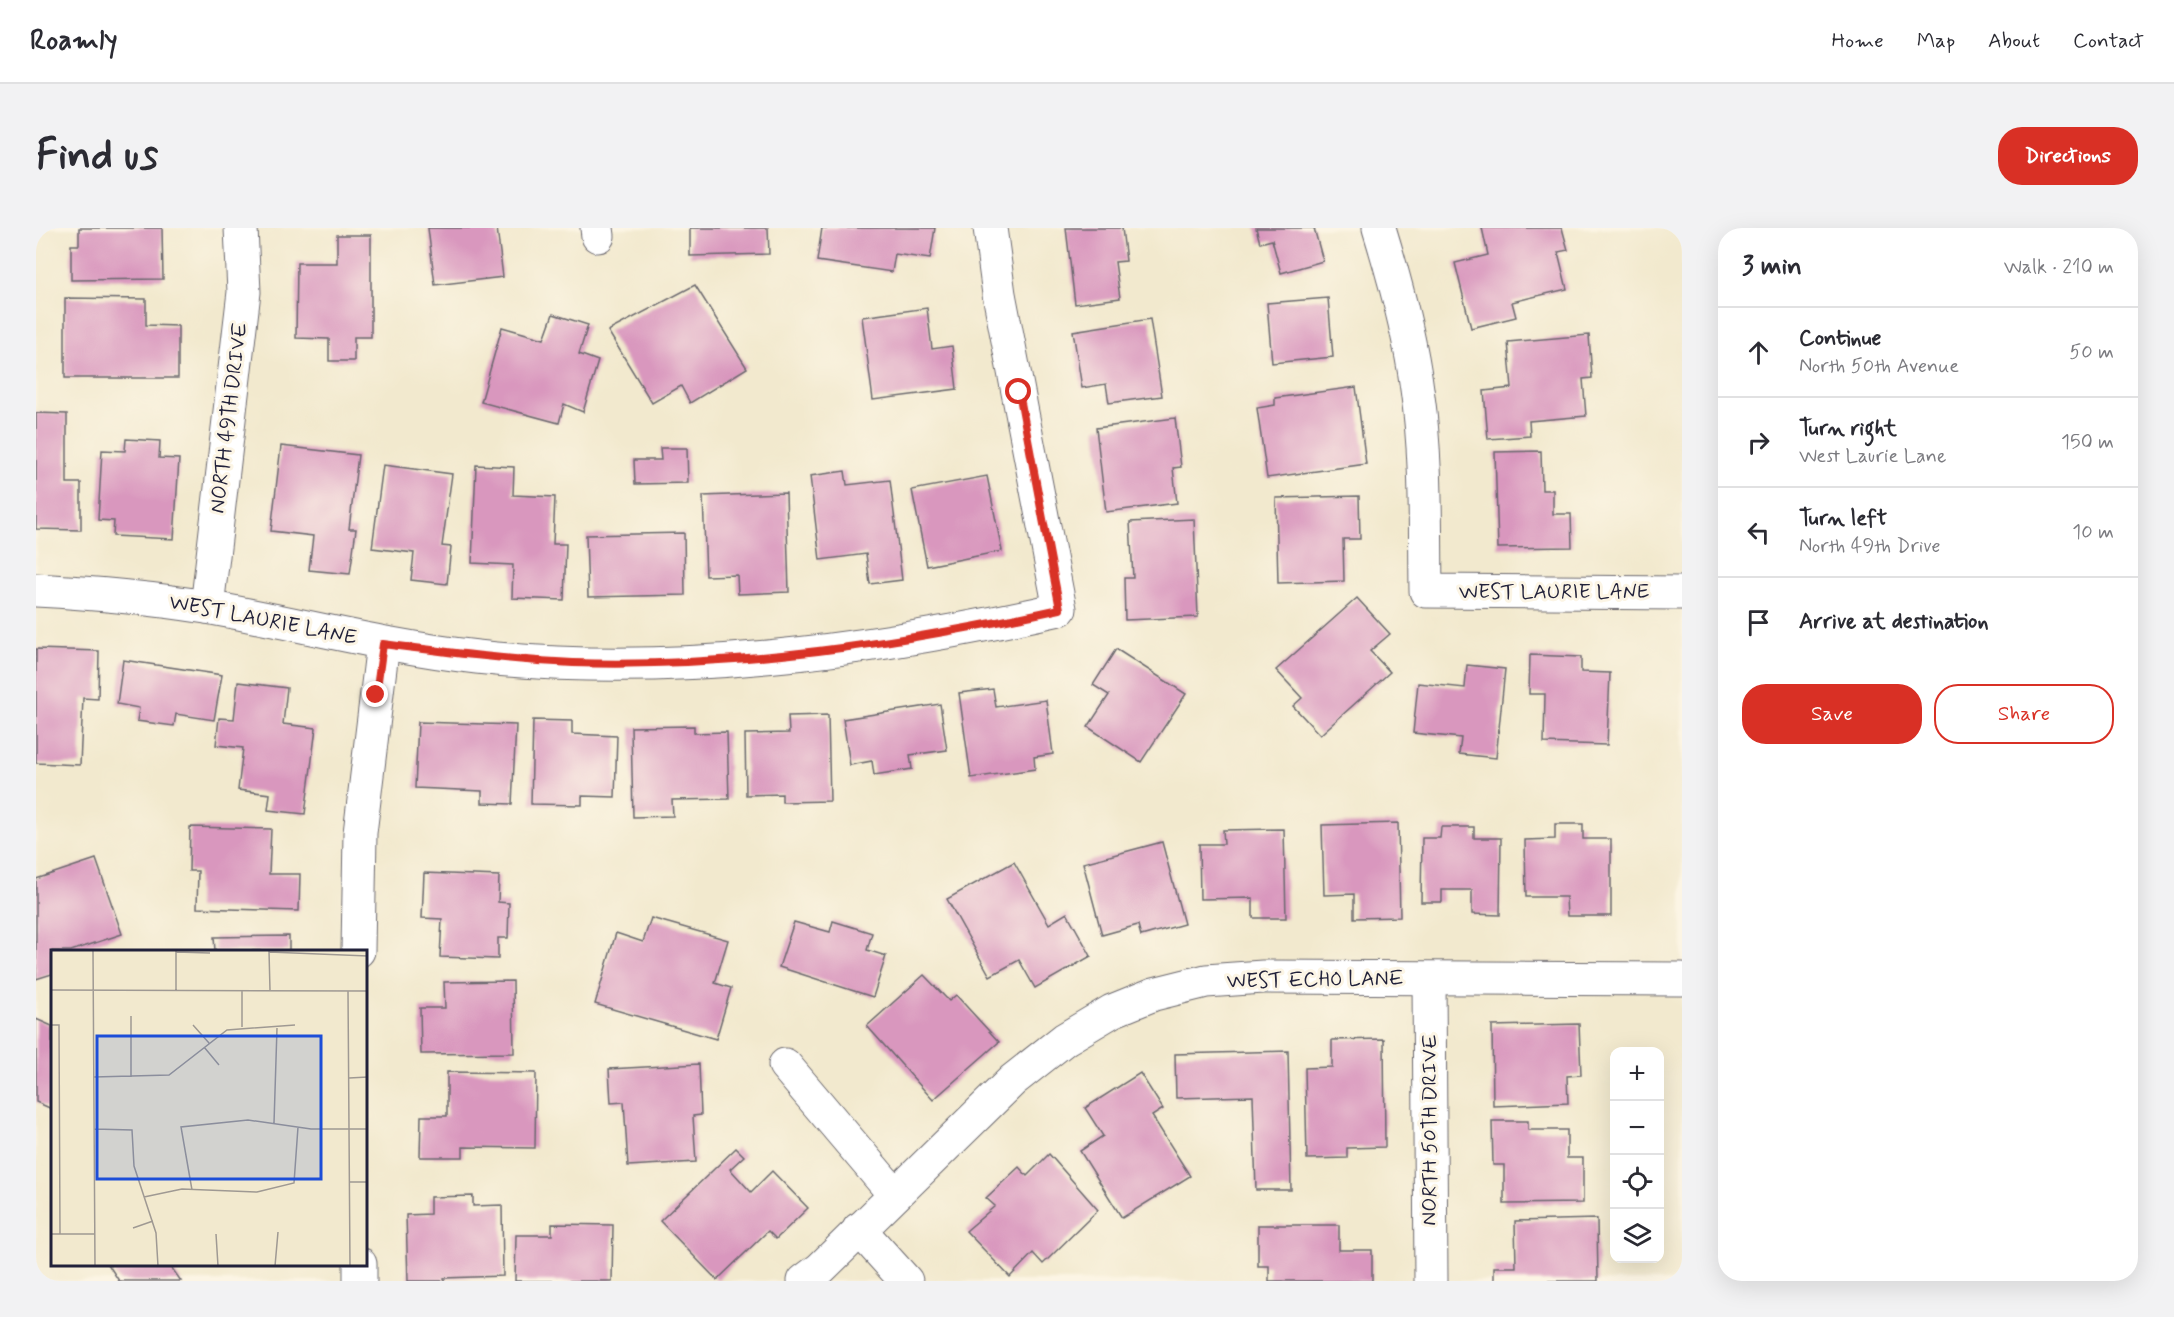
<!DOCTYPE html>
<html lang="en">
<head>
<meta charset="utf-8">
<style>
  :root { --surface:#fff; --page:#f2f2f3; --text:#2b2b33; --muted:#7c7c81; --line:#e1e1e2; --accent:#d93025 }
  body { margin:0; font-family:Mynerve,sans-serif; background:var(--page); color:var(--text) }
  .controls { position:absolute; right:18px; bottom:18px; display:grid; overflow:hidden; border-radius:12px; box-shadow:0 6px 24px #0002 }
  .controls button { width:54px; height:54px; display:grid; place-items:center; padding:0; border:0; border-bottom:2px solid var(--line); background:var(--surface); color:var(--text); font:30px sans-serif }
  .stop { position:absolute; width:18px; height:18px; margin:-14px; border:4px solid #d93025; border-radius:50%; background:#fff }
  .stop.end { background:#d93025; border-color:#fff; box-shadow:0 2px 6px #0008 }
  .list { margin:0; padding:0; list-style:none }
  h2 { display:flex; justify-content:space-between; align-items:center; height:78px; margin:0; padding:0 24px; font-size:26px }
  h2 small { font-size:20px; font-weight:400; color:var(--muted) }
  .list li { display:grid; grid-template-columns:39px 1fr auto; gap:18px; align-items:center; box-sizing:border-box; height:90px; padding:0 24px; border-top:2px solid var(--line) }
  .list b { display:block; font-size:22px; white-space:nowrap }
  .list p { margin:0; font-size:20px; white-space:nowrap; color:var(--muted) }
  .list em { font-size:20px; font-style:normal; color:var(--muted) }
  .actions { display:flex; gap:12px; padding:18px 24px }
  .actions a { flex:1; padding:14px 0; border:2px solid var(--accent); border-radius:24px; text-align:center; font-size:21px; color:var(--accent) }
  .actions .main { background:var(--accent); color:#fff }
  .icon { flex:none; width:33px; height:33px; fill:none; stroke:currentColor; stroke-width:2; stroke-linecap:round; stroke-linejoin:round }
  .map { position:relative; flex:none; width:1646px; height:1053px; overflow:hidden; border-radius:24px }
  header { display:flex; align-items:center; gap:36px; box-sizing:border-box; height:84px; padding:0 30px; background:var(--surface); border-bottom:2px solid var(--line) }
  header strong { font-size:28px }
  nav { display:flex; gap:33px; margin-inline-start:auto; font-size:21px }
  .intro { display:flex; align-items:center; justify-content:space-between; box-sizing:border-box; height:144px; padding:0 36px }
  h1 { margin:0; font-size:42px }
  .button { padding:15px 27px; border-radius:24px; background:var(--accent); color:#fff; font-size:21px; font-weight:700 }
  main { display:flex; gap:36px; padding:0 36px }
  aside { flex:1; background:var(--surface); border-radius:24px; box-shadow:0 6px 24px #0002 }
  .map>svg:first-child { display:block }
  .building { fill:#d997be }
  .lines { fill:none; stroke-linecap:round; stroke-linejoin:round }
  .street-casing { stroke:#6b686e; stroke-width:35 }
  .street { stroke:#fff; stroke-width:33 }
  .route { stroke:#d93025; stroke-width:8 }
  .labels { text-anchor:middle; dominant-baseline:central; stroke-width:6; stroke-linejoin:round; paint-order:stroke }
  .street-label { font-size:21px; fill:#22223b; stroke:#fcf5e5 }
  .inset-road { fill:none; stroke:#9f9993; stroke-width:1.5 }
  .view { fill:#1d4ed8; fill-opacity:0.15; stroke:#1d4ed8; stroke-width:3 }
  .inset-edge { fill:none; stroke:#22223b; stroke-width:3 }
</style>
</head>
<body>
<header>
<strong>Roamly</strong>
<nav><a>Home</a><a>Map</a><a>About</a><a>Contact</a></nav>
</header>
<div class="intro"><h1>Find us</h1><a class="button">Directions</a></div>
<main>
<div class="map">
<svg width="1646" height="1053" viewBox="0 0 1646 1053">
  <rect width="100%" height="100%" fill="#fcf5e5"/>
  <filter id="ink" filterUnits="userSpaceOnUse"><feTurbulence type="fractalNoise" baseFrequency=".0167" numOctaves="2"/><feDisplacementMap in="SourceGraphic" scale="12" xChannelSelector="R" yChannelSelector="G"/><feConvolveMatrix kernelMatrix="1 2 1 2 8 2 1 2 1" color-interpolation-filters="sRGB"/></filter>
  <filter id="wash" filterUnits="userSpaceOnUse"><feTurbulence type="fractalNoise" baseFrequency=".008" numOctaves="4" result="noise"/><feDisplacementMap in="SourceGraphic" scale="24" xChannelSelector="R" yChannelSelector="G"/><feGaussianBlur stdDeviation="1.35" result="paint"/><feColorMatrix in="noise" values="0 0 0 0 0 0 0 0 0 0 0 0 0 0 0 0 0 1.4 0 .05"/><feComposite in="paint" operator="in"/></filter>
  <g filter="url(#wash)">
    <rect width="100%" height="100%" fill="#f2e9ce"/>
    <g id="blocks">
      <g class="building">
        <path d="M43,0h83l1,51 -92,1v-35h8z"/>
        <path d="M392,0h69l6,49 -68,8z"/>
        <path d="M654,0h78l1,26 -79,2z"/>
        <path d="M786,0h113l-5,31 -35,-5 -3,18 -75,-11z"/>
        <path d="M1030,0h56l4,33 -11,1 5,36 -45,6z"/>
        <path d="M1220,0h58l9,33 -42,12 -9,-33 -12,3z"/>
        <path d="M1446,0h80l6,22 -10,2 9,37 -55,13 4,15 -45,11 -16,-65 33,-8z"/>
        <path d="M301,7h34v102h-17v24h-25v-22l-33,-1 1,-75h40z"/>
        <path d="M659,57l52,83 -57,35 -9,-17 -29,17 -44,-72z"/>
        <path d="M29,70l81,1v26l32,1v52h-113z"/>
        <path d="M1292,70l5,59 -61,6 -5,-60z"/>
        <path d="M891,80l5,41 20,-3 5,43 -84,11 -11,-83z"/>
        <path d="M517,86l35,11 -9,29 19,7 -15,51 -19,-8 -5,19 -78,-21 21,-75 42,12z"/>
        <path d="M1114,91l12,77 -53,7 -3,-19 -24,4 -9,-57z"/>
        <path d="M1553,107l3,43 -9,1 3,37 -57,5 1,15 -42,3 -4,-48 28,-3 -4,-46z"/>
        <path d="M1320,159l10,77 -99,14 -10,-70 18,-3v-7z"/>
        <path d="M0,185l31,1v69h14v47l-45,-1z"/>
        <path d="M1139,190l6,49 -8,1 4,35 -71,9 -10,-84z"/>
        <path d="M90,211l34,2 -1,17 20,1 -5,80 -61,-3 1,-15 -16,-1 4,-70 23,1z"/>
        <path d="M245,218l77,9 -9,74h7l-6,45 -41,-4 4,-34 -42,-5z"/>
        <path d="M624,220h27l1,35 -53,1 -1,-24h27z"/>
        <path d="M1505,223l1,39h11v24h18l1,33 -74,1 -3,-96z"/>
        <path d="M347,237l69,9 -10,72 9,1 -4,37 -36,-4 3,-27 -42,-5z"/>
        <path d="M440,237l38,2 -1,28 42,2 -2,47h13l-2,56 -52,-2 1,-33 -41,-2z"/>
        <path d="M809,243l2,14 43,-5 12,100 -32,4 -4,-30 -46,6 -10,-84z"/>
        <path d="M951,248l15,75 -75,15 -15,-76z"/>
        <path d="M750,265l3,99 -51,2 -1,-19 -31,1 -3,-80z"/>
        <path d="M1323,268l1,43h-17l1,42 -66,2 -2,-85z"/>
        <path d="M1158,291l4,98 -73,3 -1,-42h9l-3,-56z"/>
        <path d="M648,305l1,62 -97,2 -2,-62z"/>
        <path d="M1321,370l33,36 -20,17 20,21 -70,63 -27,-29 9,-8 -26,-28z"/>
        <path d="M0,421l63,2 -1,48 -15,-1 -3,67 -44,-2z"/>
        <path d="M1080,421l70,45 -45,68 -53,-35 21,-32 -16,-10z"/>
        <path d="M1494,427l51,2v15l29,1 -3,72 -63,-2 1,-49h-16z"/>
        <path d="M87,432l99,15 -8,45 -38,-6 -2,12 -37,-5 2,-13 -22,-4z"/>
        <path d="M1431,437l38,4 -9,89 -37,-4 2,-16 -48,-5 5,-50 47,5z"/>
        <path d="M202,454l49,6 -4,36 33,4 -11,86 -37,-4 2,-16 -32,-4 5,-42 -27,-3 3,-27 15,1z"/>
        <path d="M957,461l3,18 50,-7 7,54 -19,3 1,12 -64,9 -12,-85z"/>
        <path d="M904,476l7,46 -37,5 2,14 -38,6 -2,-14 -22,4 -7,-46z"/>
        <path d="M792,487l2,86 -48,1v-8l-36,1 -1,-61 44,-1 -1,-17z"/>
        <path d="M497,492l39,1v13l45,2 -2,61 -33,-1v9l-51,-1z"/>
        <path d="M382,494l98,3 -4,79 -30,-1v-12l-67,-3z"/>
        <path d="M658,498v7l33,-1 2,67 -57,1 1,16 -40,1 -2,-90z"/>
        <path d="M1362,595l2,94 -46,1v-24l-30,1 -2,-70z"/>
        <path d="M1519,596h28v15h28v77h-44l-1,-19h-40l-1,-57 30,-1z"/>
        <path d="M154,599l81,2 -2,45h31l-1,37 -102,-3 1,-37h-9z"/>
        <path d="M1405,599h33v11h27l-1,77 -28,-1v-24h-30v12h-21l1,-64h18z"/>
        <path d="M1248,601l2,89h-33v-20l-53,1 -1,-55h25l-1,-14z"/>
        <path d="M1126,614l22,82 -43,12 -3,-11 -36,10 -19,-72z"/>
        <path d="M60,631l26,75 -51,17h-19v23l-16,5v-100z"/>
        <path d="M978,634l35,62 18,-11 24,43 -56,32 -16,-28 -29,16 -43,-77z"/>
        <path d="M388,645l75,3 -1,26 11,1 -1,35h-10v21l-58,-2 2,-38 -20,-1z"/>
        <path d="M615,690l77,22 -13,43 16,5 -15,51 -121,-35 21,-71 27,9z"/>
        <path d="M797,693l39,12 -5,17 19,6 -13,41 -94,-30 15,-45 36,10z"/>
        <path d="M253,708v15h-74l-1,-14z"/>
        <path d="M888,747l25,26 7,-6 43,47 -66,58 -66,-74z"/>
        <path d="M477,753l1,72 -93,1 -1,-46h25l-1,-26z"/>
        <path d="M0,791l16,7v83l-16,-7z"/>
        <path d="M1543,796l2,51 -14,1 1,27 -75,3 -1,-80z"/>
        <path d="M1348,811l1,108 -38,1v10l-40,1 -2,-91 27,-1v-27z"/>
        <path d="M1252,823l3,139h-35l-3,-94 -77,2 -1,-44z"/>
        <path d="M663,836l2,51 -8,1 3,46 -68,4 -4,-64 -13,1 -2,-34z"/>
        <path d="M411,844l89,1 -1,75 -72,-1v10h-43l1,-41h26z"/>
        <path d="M1104,845l23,36 -11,7 38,60 -68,42 -42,-67 23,-15 -18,-28z"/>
        <path d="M1456,893h36v9h39v28h16v45l-79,1v-39h-11z"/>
        <path d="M700,920l8,8 -14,13 21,23 21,-21 36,37 -32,31 -8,-8 -51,49 -57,-59z"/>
        <path d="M1013,926l49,56 -55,54 -10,-11 -23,24 -44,-46 29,-25 -9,-8 33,-31 8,9z"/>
        <path d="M437,968v10l29,-1 1,71 -59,2v3h-36l-2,-66 24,-1v-17z"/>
        <path d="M1561,991l1,62h-104v-14h22l-1,-46z"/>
        <path d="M516,996l61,1 -1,56h-97l1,-46h36z"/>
        <path d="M1222,997h81v25h33v31h-103v-15h-11z"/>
        <path d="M72,1036h61l12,17h-62z"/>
      </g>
    </g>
  </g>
  <g filter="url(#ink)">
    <use href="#blocks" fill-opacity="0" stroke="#6b686e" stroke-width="1.5"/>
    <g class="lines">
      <defs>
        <g id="street">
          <path d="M561,0l1,8"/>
          <path d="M1343,0c16,52 31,107 38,161 10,67 8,135 9,202l256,2"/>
          <path d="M0,362c57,3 114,8 170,17 91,16 180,40 271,50 195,21 393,-6 583,-48l-61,-315 -9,-66"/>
          <path d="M171,379l37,-315 -3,-64"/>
          <path d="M322,723l2,-118 23,-190"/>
          <path d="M1393,751l2,302"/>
          <path d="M749,837l110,130"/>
          <path d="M823,1001l47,52"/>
          <path d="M324,1036v17"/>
          <path d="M768,1053l16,-12 193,-189 52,-41 47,-28 42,-17 52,-13 57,-4 419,2"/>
        </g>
      </defs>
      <use href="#street" class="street-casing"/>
      <use href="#street" class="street"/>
    </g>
  </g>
  <g class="lines" filter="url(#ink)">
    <path class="route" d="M340,467l7,-51c63,8 126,16 190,19 164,5 327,-19 487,-54l-41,-217"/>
  </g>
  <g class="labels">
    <g class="street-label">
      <text transform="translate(193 190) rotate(-83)">NORTH 49TH DRIVE</text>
      <text x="1518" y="364">WEST LAURIE LANE</text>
      <text transform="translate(227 392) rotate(11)">WEST LAURIE LANE</text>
      <text transform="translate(1279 752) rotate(-1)">WEST ECHO LANE</text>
      <text transform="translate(1394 902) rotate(-90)">NORTH 50TH DRIVE</text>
    </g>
  </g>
  <g transform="translate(15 722)">
    <rect width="316" height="316" fill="#f2e9ce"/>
    <path class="inset-road" d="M42,1l2,315M218,1l1,39M125,2l34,1M218,2l99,4M0,40l317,1M125,40v-39M191,40v37M297,41l2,275M80,66v61M0,75h8l1,209M142,75l16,18M153,97l15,18M43,127l75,-2 58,-45 68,-5M298,128l19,-1M223,173l3,-95M43,179l38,1 2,36 22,67 2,33M298,232h19M141,240l-11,-63 67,-7 63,9h57M93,247l38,-8 75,3 37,-9 4,-56M82,278l20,-7M0,284h44M165,284l2,32M224,316l3,-34"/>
    <path class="view" d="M46,86h224v143h-224z"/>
    <rect width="316" height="316" class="inset-edge"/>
  </g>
</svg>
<div class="controls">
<button>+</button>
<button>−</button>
<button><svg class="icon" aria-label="locate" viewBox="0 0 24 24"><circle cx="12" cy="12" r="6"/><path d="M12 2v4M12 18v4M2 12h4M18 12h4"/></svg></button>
<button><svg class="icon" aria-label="layers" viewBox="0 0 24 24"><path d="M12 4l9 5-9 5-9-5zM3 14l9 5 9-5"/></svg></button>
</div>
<div class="stop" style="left:983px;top:164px"></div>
<div class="stop end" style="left:340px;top:467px"></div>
</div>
<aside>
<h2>3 min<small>Walk · 210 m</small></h2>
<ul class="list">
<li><svg class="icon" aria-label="ahead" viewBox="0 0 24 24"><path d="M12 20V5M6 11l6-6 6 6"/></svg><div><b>Continue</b><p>North 50th Avenue</p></div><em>50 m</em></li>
<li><svg class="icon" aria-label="right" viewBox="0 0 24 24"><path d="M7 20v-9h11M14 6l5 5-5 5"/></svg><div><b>Turn right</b><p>West Laurie Lane</p></div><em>150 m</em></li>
<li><svg class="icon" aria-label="left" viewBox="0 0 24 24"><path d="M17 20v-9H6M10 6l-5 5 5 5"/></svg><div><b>Turn left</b><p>North 49th Drive</p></div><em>10 m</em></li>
<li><svg class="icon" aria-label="arrive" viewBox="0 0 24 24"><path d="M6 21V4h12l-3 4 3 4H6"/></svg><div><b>Arrive at destination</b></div></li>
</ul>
<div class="actions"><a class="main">Save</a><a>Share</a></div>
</aside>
</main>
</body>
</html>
